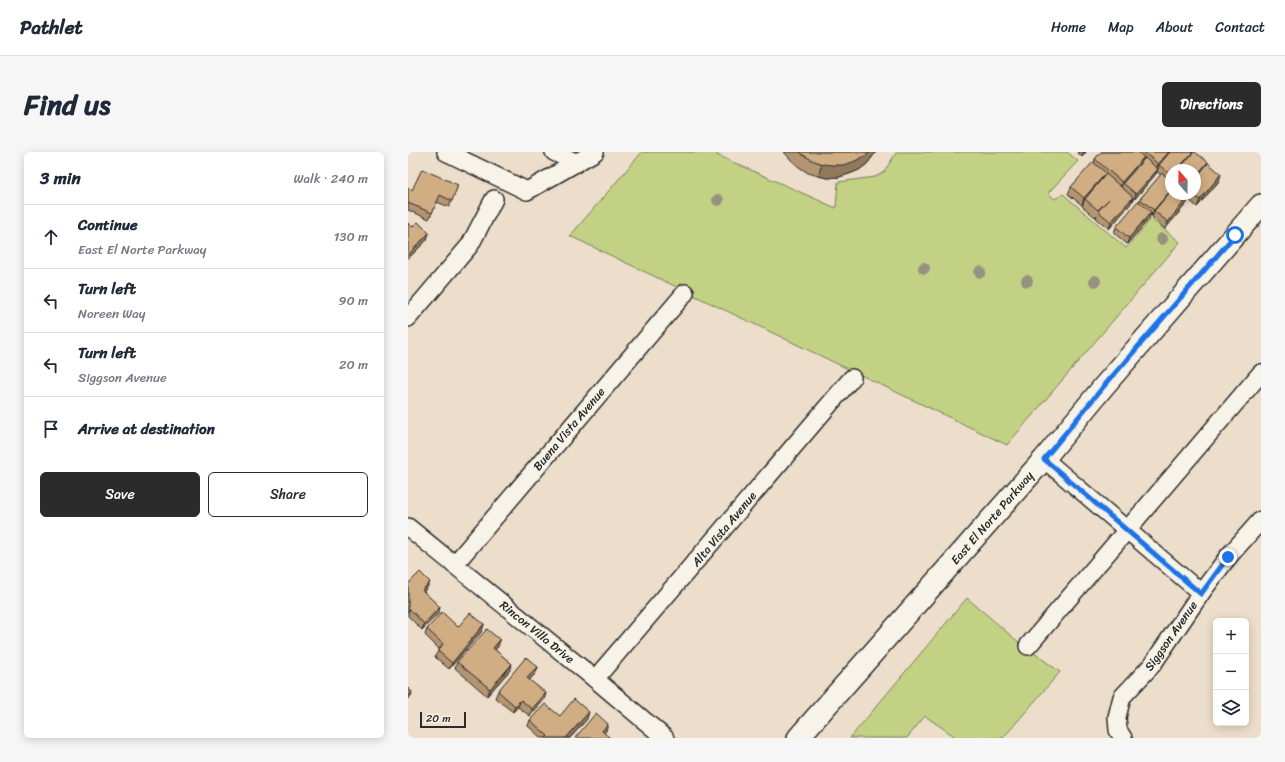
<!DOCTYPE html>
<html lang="en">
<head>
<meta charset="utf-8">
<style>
  :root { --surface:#fff; --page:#f6f6f7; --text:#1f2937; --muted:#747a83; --line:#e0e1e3; --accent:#2b2b2b }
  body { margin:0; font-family:Sriracha,sans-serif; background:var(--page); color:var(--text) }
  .controls { position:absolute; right:12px; bottom:12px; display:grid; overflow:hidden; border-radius:6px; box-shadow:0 2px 10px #0003 }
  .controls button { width:36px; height:36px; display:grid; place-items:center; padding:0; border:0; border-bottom:1px solid var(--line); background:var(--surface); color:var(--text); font:20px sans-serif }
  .compass { position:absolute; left:757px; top:12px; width:36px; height:36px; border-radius:50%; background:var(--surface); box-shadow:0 2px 10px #0003; rotate:340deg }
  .scale { position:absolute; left:12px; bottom:10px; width:46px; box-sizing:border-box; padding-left:4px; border:2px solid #2b2b2b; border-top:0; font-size:11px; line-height:14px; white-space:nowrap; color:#2b2b2b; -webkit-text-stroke:3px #f7f3e8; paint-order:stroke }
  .stop { position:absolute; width:12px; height:12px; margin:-9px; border:3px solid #1a73e8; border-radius:50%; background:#fff }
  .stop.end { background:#1a73e8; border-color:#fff; box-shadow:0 1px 4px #0008 }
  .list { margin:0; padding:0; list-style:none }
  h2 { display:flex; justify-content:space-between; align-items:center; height:52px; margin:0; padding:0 16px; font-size:17px }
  h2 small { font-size:13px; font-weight:400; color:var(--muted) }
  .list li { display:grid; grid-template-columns:26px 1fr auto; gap:12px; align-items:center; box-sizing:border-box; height:64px; padding:0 16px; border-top:1px solid var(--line) }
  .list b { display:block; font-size:15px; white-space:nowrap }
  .list p { margin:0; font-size:13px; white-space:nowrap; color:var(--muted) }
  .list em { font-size:13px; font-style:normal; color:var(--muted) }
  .actions { display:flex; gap:8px; padding:12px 16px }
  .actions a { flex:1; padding:9px 0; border:1px solid var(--accent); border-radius:6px; text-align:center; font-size:14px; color:var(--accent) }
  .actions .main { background:var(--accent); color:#fff }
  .icon { flex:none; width:22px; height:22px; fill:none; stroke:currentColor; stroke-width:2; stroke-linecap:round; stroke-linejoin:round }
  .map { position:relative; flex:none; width:853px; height:586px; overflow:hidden; border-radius:6px }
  header { display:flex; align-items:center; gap:24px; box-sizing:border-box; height:56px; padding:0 20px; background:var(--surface); border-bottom:1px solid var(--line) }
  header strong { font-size:19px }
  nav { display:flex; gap:22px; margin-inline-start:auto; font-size:14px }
  .intro { display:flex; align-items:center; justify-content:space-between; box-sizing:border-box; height:96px; padding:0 24px }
  h1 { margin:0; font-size:28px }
  .button { padding:10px 18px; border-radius:6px; background:var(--accent); color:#fff; font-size:14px; font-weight:700 }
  main { display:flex; gap:24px; padding:0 24px }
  aside { flex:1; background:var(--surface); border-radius:6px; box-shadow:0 2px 10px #0003 }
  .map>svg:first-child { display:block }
  .green { fill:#c3d185; stroke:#777e58 }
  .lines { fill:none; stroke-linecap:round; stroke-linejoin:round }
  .minor-casing { stroke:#2b2b2b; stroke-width:20 }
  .major-casing { stroke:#2b2b2b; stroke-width:24 }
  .minor { stroke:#f7f3e8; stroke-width:17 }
  .major { stroke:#f7f3e8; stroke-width:21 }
  .tree { fill:#97927f }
  .wall { fill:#b49571; stroke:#2b2b2b; fill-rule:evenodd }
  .shaded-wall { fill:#92795c; stroke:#2b2b2b }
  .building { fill:#d1ad83; stroke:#2b2b2b }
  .route { stroke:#1a73e8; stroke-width:5 }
  .labels { text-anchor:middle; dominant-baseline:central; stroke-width:3; stroke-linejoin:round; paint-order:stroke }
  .street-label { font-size:12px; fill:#2b2b2b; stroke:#f7f3e8 }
</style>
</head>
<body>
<header>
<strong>Pathlet</strong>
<nav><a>Home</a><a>Map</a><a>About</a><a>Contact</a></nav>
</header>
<div class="intro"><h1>Find us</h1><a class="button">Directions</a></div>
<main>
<aside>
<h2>3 min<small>Walk · 240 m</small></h2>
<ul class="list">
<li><svg class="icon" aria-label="ahead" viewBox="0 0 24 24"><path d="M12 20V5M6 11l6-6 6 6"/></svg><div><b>Continue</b><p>East El Norte Parkway</p></div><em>130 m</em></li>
<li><svg class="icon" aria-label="left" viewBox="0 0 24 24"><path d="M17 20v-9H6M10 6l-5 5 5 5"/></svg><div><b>Turn left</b><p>Noreen Way</p></div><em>90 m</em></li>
<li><svg class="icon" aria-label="left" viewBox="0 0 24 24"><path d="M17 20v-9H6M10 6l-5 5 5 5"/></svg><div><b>Turn left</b><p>Siggson Avenue</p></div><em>20 m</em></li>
<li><svg class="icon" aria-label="arrive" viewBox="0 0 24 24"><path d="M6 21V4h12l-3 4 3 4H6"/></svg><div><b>Arrive at destination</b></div></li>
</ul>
<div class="actions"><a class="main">Save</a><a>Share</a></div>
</aside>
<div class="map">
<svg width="853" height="586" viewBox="0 0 853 586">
  <rect width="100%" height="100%" fill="#ecdeca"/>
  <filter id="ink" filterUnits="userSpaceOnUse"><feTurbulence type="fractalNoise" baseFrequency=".025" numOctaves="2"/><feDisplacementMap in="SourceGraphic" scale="8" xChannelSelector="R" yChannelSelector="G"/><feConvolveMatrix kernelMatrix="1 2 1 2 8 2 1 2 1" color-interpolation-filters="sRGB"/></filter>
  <g filter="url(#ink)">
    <g class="green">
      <path d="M234,0h76l-1,3 119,53 2,-26 37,-5 9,-5 12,-19 3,-1h168l11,9 -30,32 7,6 8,-5 63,54 25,-29 29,23 -173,203 -437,-209z"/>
      <path d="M559,446l48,41 45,33 -57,66h-46l-32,-22 -18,22h-57z"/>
    </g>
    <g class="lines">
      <defs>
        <g id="minor">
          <path d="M38,0l81,39 68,-39"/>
          <path d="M146,0l23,11"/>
          <path d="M0,166l62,-73 24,-46"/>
          <path d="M636,307l157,134"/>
          <path d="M0,375l187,152 70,59"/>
          <path d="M46,413l231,-272"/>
          <path d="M620,494l233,-273"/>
          <path d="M187,527l257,-301"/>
          <path d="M715,586l-5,-8 -1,-13 5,-20 30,-32 49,-72 27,-36 33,-37"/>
        </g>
        <path id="major" d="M390,586l246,-279 60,-73 157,-181"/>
      </defs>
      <use href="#minor" class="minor-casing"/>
      <use href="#major" class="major-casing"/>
      <use href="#minor" class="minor"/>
      <use href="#major" class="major"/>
    </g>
    <g class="tree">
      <circle cx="310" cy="48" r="6"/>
      <circle cx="754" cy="87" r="6"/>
      <circle cx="516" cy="116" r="6"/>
      <circle cx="572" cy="120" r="6"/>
      <circle cx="619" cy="129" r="6"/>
      <circle cx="687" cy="129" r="6"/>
    </g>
    <g class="wall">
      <path d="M376,0h92l-9,12 -8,6 -10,4 -10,3 -11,1 -10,-2 -10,-3 -9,-6 -8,-7z"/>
      <path d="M669,0h9l-4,5z"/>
      <path d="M693,0h92v1l14,12 12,16 -22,26 -9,-8 -1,4 -22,26 -13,-12 1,-3 -2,2 -1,-1 -1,4 -22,25 -13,-11 2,-6 23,-25 1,-3 21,-24 -4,-3 -2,3 -22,26 -1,-1 -1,3 -22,26 -13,-11 1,-3 -2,2 -13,-11 1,-3 -1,2 -14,-11 3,-7 23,-24 1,-4zM763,18l24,24h-24z"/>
      <path d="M50,33l-9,22 -12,-5 -8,17 -21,-9v-22l4,2z"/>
      <path d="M0,432l19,4 -4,4 17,15 -2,7 -16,16 -14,-14z"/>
      <path d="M76,472l-2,7 -33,38 -14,-12 4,-8 -14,-14 2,-6 31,-2z"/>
      <path d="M90,495l-3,3 17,14 -2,6 -23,26 -32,-28 2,-6z"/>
      <path d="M130,515l-2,6 -7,7 15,20 -14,16 -12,-9 -5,5 -18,-14 3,-7z"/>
      <path d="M152,564l27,3 -17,19h-29l-13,-12 2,-6z"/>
    </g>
    <g class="shaded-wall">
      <path d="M463,0h5l-9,12 -8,6 -10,4 -10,3 -11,1 -10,-2 4,-12z"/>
      <path d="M676,0h2l-4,5z"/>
      <path d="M761,0h3l-13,13 -1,4 -2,1 2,-6z"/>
      <path d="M785,0l-2,5 -11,13h-3z"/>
      <path d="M736,5l-3,6 -18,20 -3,6 2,-7z"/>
      <path d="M800,10l-3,7 -10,12v-4z"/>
      <path d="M750,17l-3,6 -22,26 3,-7z"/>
      <path d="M698,21l-3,6 -18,20 -3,6 2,-7z"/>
      <path d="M813,22l-2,7 -22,26 3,-7z"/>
      <path d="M763,38v3l-17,18 -1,3 -2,2 3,-6z"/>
      <path d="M781,44l-2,7 -22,26 3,-7z"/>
      <path d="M725,45l-2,6 -22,26 2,-7z"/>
      <path d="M743,60l-2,7 -22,25 2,-6z"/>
      <path d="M21,81l-2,7 -19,19v-4z"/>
      <path d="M22,430l-3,6 -8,9 3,-7z"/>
      <path d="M32,455l-2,7 -16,16 2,-6z"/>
      <path d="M76,472l-2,7 -33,38 3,-6z"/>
      <path d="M92,488l-2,7 -8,7 3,-6z"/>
      <path d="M104,512l-2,6 -23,26 3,-7z"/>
      <path d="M130,515l-2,6 -11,12 2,-7z"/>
      <path d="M4,540l-1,4 -3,3v-2z"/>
      <path d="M138,541l-2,7 -14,16 2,-7z"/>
      <path d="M113,548l-3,7 -5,5 2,-6z"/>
      <path d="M181,560l-2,7 -17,19h-4z"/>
      <path d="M200,572l-2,7 -6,7 2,-7z"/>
    </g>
    <g class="building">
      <path d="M392,0h71l-8,5 -10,5 -10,3h-10l-11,-1 -10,-4 -9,-5z"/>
      <path d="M693,0h37l6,5 -22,25 -27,-23z"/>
      <path d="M738,0h23l-11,12 -13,-11z"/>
      <path d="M762,0h23l-16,18h-6v5l-12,-10z"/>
      <path d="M786,0h1l13,10 -13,15v-7h-17z"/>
      <path d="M737,6l13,11 -22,25 -13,-11z"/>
      <path d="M685,10l13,11 -22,25 -13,-11z"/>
      <path d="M800,11l13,11 -21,26 -7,-6h2v-15z"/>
      <path d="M14,17l36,16 -6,16 -12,-6 -8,18 -24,-10v-15l4,2z"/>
      <path d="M754,21l9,8v9l-17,20 -14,-11z"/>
      <path d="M698,22l27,23 -22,25 -13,-11 11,-12 -11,11 -13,-11z"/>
      <path d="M763,39v3h16l2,2 -21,26 -14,-11z"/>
      <path d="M730,49l13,11 -22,26 -13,-11z"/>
      <path d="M10,70l11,11 -21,22v-32l4,4z"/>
      <path d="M12,420l10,10 -8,8 18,17 -16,17 -14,-15 -2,3v-28z"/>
      <path d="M34,460l16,15 12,-14 14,11 -32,39 -14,-12 5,-7 -16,-15z"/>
      <path d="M79,477l13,11 -7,8 19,16 -22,25 -33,-27z"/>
      <path d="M118,505l12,10 -11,11 19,15 -14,16 -11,-9 -6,6 -17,-15z"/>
      <path d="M0,536l4,4 -4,5z"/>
      <path d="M166,547l15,13 -23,26h-20l2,-2 -18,-16 15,-16 15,12z"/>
      <path d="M188,561l12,11 -6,7 8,7h-35z"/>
    </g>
  </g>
  <g class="lines" filter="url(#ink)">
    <path class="route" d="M820,405l-27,37 -157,-135 60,-73 131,-151"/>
  </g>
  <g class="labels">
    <g class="street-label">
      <text transform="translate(161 277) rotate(-50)">Buena Vista Avenue</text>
      <text transform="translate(584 366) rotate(-49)">East El Norte Parkway</text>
      <text transform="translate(316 377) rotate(-50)">Alta Vista Avenue</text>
      <text transform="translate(129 480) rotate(39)">Rincon Villa Drive</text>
      <text transform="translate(763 484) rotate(-55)">Siggson Avenue</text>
    </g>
  </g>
</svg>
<div class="controls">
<button>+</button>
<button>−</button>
<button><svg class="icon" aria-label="layers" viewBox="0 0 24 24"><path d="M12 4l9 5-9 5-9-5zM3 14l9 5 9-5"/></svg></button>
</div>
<svg class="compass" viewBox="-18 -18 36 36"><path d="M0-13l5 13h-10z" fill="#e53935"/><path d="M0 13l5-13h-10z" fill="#747a83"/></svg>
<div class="scale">20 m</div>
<div class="stop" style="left:827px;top:83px"></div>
<div class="stop end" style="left:820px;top:405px"></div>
</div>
</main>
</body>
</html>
